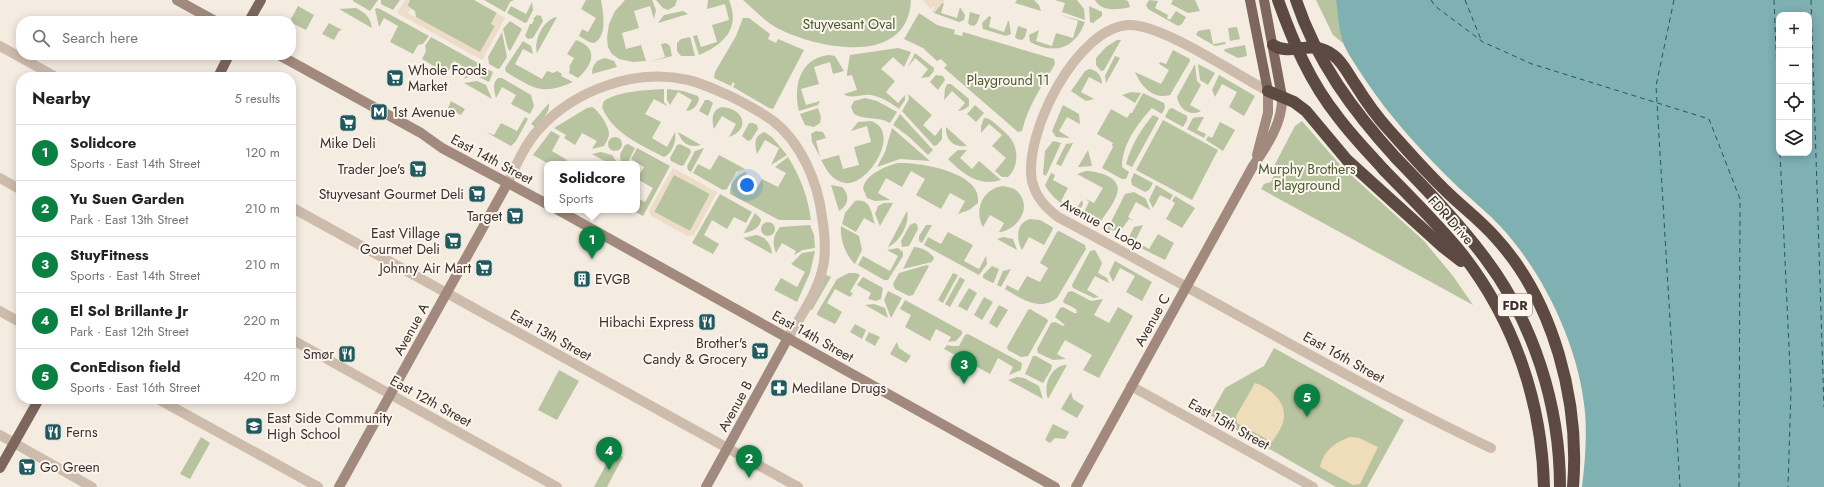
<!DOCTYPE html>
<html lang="en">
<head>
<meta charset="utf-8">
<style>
  :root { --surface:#fff; --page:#f2f2f2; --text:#222; --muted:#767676; --line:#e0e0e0; --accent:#0b8043 }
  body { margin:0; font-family:Jost,sans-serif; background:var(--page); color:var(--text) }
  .controls { position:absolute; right:12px; top:12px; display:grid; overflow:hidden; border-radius:8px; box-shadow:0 2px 10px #0003 }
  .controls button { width:36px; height:36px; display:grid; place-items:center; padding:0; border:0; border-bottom:1px solid var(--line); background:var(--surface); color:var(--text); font:20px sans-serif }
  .you { position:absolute; left:747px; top:185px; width:14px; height:14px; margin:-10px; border:3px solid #fff; border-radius:50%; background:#1a73e8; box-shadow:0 0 0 6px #1a73e833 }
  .badge { display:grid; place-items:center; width:26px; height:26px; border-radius:50%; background:var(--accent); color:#fff; font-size:13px; font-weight:700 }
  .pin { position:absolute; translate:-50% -33px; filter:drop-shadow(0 1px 2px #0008) }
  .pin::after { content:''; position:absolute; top:21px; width:14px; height:12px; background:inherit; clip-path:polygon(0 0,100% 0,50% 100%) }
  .popup { position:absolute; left:544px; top:161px; width:96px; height:52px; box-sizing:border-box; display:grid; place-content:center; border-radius:8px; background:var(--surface); filter:drop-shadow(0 1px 3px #0005); font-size:13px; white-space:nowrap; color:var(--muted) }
  .popup b { font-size:15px; color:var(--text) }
  .popup::after { content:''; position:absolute; left:50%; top:100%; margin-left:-8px; border:8px solid transparent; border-top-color:var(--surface) }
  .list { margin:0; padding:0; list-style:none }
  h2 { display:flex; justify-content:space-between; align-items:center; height:52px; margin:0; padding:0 16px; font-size:17px }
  h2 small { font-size:13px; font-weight:400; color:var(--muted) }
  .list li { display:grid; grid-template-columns:26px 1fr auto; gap:12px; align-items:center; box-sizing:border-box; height:56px; padding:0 16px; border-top:1px solid var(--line) }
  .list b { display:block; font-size:15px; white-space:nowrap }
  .list p { margin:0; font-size:13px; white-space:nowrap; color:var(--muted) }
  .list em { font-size:13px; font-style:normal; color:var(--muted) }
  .icon { flex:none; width:22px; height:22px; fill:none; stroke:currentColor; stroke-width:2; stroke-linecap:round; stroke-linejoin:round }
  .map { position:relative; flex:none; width:1824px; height:487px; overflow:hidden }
  .search { position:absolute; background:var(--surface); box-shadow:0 2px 10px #0003; left:16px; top:16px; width:280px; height:44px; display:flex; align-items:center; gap:10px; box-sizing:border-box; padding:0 14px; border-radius:16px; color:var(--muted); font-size:15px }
  .panel { position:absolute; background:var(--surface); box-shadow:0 2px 10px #0003; left:16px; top:72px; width:280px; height:332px; border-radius:16px }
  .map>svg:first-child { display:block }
  .green { fill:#b8c4a0 }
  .sand { fill:#efdcb8 }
  .plaza { fill:#ecdcc8; fill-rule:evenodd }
  .water { fill:#7fb0b2; fill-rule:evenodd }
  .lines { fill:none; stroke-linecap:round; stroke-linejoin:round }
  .ferry { stroke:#1f5a5e; stroke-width:1; stroke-dasharray:5 4; stroke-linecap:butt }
  .street { stroke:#cdbbac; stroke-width:10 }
  .secondary { stroke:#a18a7d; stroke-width:10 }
  .primary { stroke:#7d675c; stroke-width:10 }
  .highway { stroke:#5c4a42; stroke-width:12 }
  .highway-bridge { stroke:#5c4a42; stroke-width:12 }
  .labels { text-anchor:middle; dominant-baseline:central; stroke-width:4; stroke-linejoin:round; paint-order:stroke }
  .shield { fill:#fbf5ee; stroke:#756b66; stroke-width:1 }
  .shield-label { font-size:13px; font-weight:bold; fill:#3b302b }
  .park-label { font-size:14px; fill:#4a5a2e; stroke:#fbf5ee }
  .poi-label { font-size:14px; fill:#3b302b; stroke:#fbf5ee; text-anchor:end }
  .street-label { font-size:14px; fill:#3b302b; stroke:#fbf5ee }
</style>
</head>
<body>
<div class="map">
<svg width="1824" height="487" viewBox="0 0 1824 487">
  <rect width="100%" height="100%" fill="#f4ebe1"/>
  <g class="green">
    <path d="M378,0l-8,11 -17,-10v-1z"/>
    <path d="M381,0h19l-7,10 -12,-6z"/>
    <path d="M410,0h64l23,13 -6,11 4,2 -15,27 -64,-36 -1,-6 -8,-5z"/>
    <path d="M484,0h30l-4,2 -5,10z"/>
    <path d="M586,0h15c2,12 7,36 -7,43l-5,-1 -10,-6 3,-7 6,3 8,-14 -15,-9z"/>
    <path d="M625,0h27l4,10 -2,9 -4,-13 -16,5 5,17 -17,5 4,16 15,-4 5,16 -13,1 -14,-3 -7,-5 -4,-7 -1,-9 2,-14 6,-13z"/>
    <path d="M656,0h21l-2,6 -7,4 -5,-2z"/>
    <path d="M708,0h21c12,29 -6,45 -30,55l-6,-19 4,-1 4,12 16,-5 -5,-17 17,-5 -4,-16 -18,5z"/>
    <path d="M743,0h168c-3,67 -92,49 -132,29 -14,-7 -24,-19 -36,-29z"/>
    <path d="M1017,0h17l5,5 2,6 -26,-8z"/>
    <path d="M1055,0h22l7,9 1,11 -23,-8 3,-9z"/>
    <path d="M1095,0h30l3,1 2,6c-11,3 -29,5 -35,-7z"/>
    <path d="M1149,0l9,1 -3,7 13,7 -1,3 3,2 6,-9 10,6 -4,7 -4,2 -30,-17 -2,-4z"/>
    <path d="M1173,0h22l5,11 -12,2 -17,-9z"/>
    <path d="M1316,0h20l8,44 -11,-9z"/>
    <path d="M532,2l1,8 -6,12 -2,1 -18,-10 4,-7 15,8z"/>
    <path d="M944,3l-3,10 16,5 3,-11 5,8 -1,5 -5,2 -25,-9 6,-9z"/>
    <path d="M298,6l16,9 -8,15 -14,-7 -1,-4z"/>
    <path d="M1089,6l13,6v4l-9,7 -3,-1z"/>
    <path d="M356,8c9,5 14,8 16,20l-33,-19z"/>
    <path d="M377,8l3,1 49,27 -6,8 -5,1 -5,9 -23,-12 8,-16 -14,-8 -5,9 -4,-18z"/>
    <path d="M683,11l5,3 -30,9 6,-8z"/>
    <path d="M970,12l10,3 -3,8 -3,3 -4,-1 -2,-2z"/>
    <path d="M919,13l18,12 18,5 -1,4 8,2 1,-4 91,27 1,5c-13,22 -27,42 -33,67l-4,1 -74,-64 3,-3 -6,-6 -4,2 -14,-13 -19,-9z"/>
    <path d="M537,15l4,1 2,5 -10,17 -5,1 -3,-3 5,-12h2l2,-4 -1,-1z"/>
    <path d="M1061,15l24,7c-10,27 -31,33 -55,20l-1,-7 10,-5 -3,11 16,5 4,-13 17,5 5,-17z"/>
    <path d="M989,16l2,1 -2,10 15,5 4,-11h1l2,13 -5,2 -23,-7 -1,-6z"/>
    <path d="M557,17l-20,36c-4,-13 7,-34 20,-36z"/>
    <path d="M743,18h6l21,16 -2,5 8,4 2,-4 26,11 -31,59 -4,-1 -36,-21 2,-3 -2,-2 -2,4 -17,-8 1,-6 21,-36z"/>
    <path d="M510,21l12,8 -12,22 -2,-2 -5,-20z"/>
    <path d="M329,23l13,7 -3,1 -5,9 -12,-6z"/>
    <path d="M1018,26l9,3 -2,8 -3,3 -5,-1 -2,-2z"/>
    <path d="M1237,27l3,12 -10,2 -2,-13z"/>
    <path d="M1210,29l3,15 12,-2 1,2 -11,2 -19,-11 2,-4z"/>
    <path d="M502,32l5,25 -7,11 -2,1 -9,-5 -1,-7z"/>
    <path d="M431,37l47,26 1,4 -6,8 -9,4 5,-9 -15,-9 -7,13 -25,-15 4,-8 -1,-5z"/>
    <path d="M690,37l5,19h-14l-4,-5v-8l4,-4z"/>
    <path d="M576,40c23,8 17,25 2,38l-9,-5 1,-5 -1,-1 5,-9 -7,-4z"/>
    <path d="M1117,40h4l-17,30 -3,1 -5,-6v-7l10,-11z"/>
    <path d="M523,41l8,5 2,8 -10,-5 -8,15 27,15 5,-8 6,2 4,-2 5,3 -1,2 12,6c-32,14 -39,6 -67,-10l-1,-4z"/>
    <path d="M666,43l4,3 2,10 -23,6 16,-5 -4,-13z"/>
    <path d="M1245,45l2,11 -9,2 -14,-7 1,-2z"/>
    <path d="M898,48l13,4 -7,15 -11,-10 -12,12 14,12 -9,11 12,11 7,-8v5l-6,9c-8,-6 -17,-12 -28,-14 -9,-2 -20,5 -27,-1l13,-4 -5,-15 -5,1v-3l3,-18z"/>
    <path d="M1173,50l17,9v2l-20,34c-17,5 -29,-9 -35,-23l26,12 8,-14 -10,-6 1,-2 6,2z"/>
    <path d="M915,53l19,15v3l-5,6 -8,1 7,-9 -13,-11 -7,9z"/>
    <path d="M829,55l6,1 9,15 -11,3 -3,-12 -16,5 5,17 -18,5 5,16 14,-4 -2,4 -19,6c-6,-25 1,-53 30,-56z"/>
    <path d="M1115,56l5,2 -14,25 -1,-7z"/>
    <path d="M605,58l9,3 3,6 -25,7c0,-9 4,-14 13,-16z"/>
    <path d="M1195,64l2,17 4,4 -11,20 11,6c-11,6 -22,-2 -24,-14z"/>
    <path d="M1198,64l17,9 -7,12 -8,-5z"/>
    <path d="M482,68h3l8,4 -4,10 -10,-5z"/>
    <path d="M1089,69c8,1 13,7 13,15l-13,-7 -8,15 13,7 -8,2 -15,-10 14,-20z"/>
    <path d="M936,75l7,1 2,4 -7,10 -8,-8z"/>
    <path d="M1219,75l36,21 -11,20 -15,-9 8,-15 -15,-8 -7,13 -3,-7z"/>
    <path d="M498,78h4l29,17 3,11 -4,8 -19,-10 5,-9 -14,-8 -6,11c-2,-8 -4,-15 2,-20z"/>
    <path d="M477,81l9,4 6,14 -28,-16z"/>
    <path d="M947,84h4l18,15v7l-6,4 -5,1 7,-8 -13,-12 -8,9 1,-11z"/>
    <path d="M664,89v13l3,4 -13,-7 -9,15 16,8 -9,16 15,9 8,-15c2,8 -3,22 -11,25 -23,-12 -52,-24 -62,-50l2,-6c14,-10 44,-11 60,-12z"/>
    <path d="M667,89l16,2 15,5 1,3c-2,7 -5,11 -13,12l6,-11 -14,-8 -8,13 -3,-5z"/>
    <path d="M1131,92l10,1 -6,10 -13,-8z"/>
    <path d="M1143,93l21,10 1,4 -3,7 -10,-6c-15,16 -30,37 -30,59l7,5 -3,7h-4l-20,-11 11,-21 -1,-2 1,-2 -16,-9 14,-25 16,9 3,-5h2z"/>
    <path d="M908,94l24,21 -9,10 12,11 7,-9v12l-5,6 -3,1 -32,-35 7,-12z"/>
    <path d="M865,98l12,3 20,11 -7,11c-12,-7 -27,-3 -36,-9l-3,-7 3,-6z"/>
    <path d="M705,100h4l4,3 -5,13 -9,-5z"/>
    <path d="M451,101l14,8 -4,6 -13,-7z"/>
    <path d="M549,103c1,11 -7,16 -14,24l-4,-3z"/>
    <path d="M975,105l9,8 -8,9 -9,-8z"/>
    <path d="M1063,105l16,9 1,10 -13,-7 -8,14 11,7 -14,-1 -4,-6z"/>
    <path d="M592,107c7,4 17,19 17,27 0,4 -3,8 -5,12l-12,3 5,-8 -15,-8 -7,12 -11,-7 2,-3 -12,-7 33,-20z"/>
    <path d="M722,107c21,1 30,22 7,30l7,-13 -14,-8 -8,13c-2,-9 -3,-19 8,-22z"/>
    <path d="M818,108l3,9 -1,6 -6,4 -9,-2 -5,-11z"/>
    <path d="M1172,108l15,8v4l-4,7 -18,-10 4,-8z"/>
    <path d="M900,114l33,36 -5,5 -20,-19 -15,-11z"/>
    <path d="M1153,115l6,3 -27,49 -6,-3c5,-18 15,-35 27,-49z"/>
    <path d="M525,117l3,2 -12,22 -5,5 -25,-14 8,3 7,-12 16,8z"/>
    <path d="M1199,117h5l-7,13 9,4 -2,4 -17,-9 6,-11z"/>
    <path d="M984,118c6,0 9,4 14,8 4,4 10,8 13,13 8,11 7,29 -3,38h-6l-7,-6 11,-13 -14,-12 10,-11 -13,-11 -8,9v-7z"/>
    <path d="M1163,120l55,30 -26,50 -56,-30z"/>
    <path d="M871,121c6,2 11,6 12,13 5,17 -19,52 -38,49 -13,-2 -19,-14 -24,-23l18,-5 4,14 16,-4 -5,-18 17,-5 -4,-16 -16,5 7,-9z"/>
    <path d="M1302,121l39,45 83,75 29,35 20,29 -212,-116 3,-5 7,-2 4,-9 -2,-2 1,-5 21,-40z"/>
    <path d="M1220,122l15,8 -12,21 -17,-11 2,-4 4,2z"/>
    <path d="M749,123h4l4,2 1,4 -7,11 -3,1 -6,-5z"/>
    <path d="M946,127l21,19c-13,2 -22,-6 -21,-19z"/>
    <path d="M892,128l38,33 -30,-2 -23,8 8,-15z"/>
    <path d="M551,131l9,5 -8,15 15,9 -2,4h-16l-16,-9z"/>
    <path d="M816,131l7,1 3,6 -10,3 4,16 -8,-15 -1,-8z"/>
    <path d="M678,132l23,13c-12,3 -19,-1 -23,-13z"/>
    <path d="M764,132l8,5 15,18 -16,10 8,-17 -14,-8 -8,14c-2,-9 -4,-17 7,-22z"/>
    <circle cx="615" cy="144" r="7"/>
    <path d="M1053,141l8,2 -15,33 -3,-2 2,-23z"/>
    <path d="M1073,143l-12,23 -5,-2 10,-20z"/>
    <path d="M628,144l7,4 -8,16h-6l-1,-10 5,-9z"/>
    <path d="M680,144l10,5 1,3 -7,13 -3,1 -10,-5 -1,-3 7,-13z"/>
    <path d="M637,148l33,18 -27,50 -11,-6h5v-12l8,4 8,-14 -16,-9 7,-12 -13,-8z"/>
    <path d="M704,148l-13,24 -3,-2 -1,-4 8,-15z"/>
    <path d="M958,150h9l-7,8 12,11 7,-8 22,19c-22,7 -38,-6 -53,-21z"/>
    <path d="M1088,150l4,16 -14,1z"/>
    <path d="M601,152l11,3 6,9h-8l-18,-10z"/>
    <path d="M719,155l26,14 -9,3 -9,17 -4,1 -30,-17 5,-9 12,6z"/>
    <path d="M788,157c12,19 20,40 23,63h-32l-49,-26c-1,-9 8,-22 17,-22l-8,15 14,8 9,-16 16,8 8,-14 -11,-6z"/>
    <path d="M898,163c21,-1 85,9 80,40l-9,7 -11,4 7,-13 -15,-8 -9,16 -25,-14 9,-16 -14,-8 -9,16 -16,-9 -8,15 12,7 -15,1 -8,-3 -4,-10c3,-14 23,-22 35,-25z"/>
    <path d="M1086,171c11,0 37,6 31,23 -3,10 -12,20 -17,29l-3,1 -15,-8 7,-14 -3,-3 8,4 9,-15 -26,-14z"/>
    <path d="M1051,173l4,2 -2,5 15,8 -7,13 15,8 6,-9 1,4 -5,10c-13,-8 -26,-15 -33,-29z"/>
    <path d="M1134,173l19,10 -4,7 -4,2 -13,-7 -1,-5z"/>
    <path d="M674,174l36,20 -20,37 -36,-19z"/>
    <path d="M831,185l11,2c8,8 7,18 -3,24z"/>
    <path d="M1156,185l17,10 -3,5 -10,-5 -7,13 -4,-8z"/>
    <path d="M1004,186c5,2 10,1 14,6 15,16 -1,38 -19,40l5,-9 -14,-8 -7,12c-10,-17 1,-40 21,-41z"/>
    <path d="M1134,192l12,7 4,11 -14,-8 -8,15 6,4 -5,-2 -7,10 -12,2 -3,-1 18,-36z"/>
    <path d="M720,194l32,18 -6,11 -12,-6 -7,12 -15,-9 -8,15 15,9 -6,10 -21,-11z"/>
    <path d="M1175,196l20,12 -13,20 -16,-9 9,-16 -3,-2z"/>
    <path d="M855,201c16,-3 16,12 20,23l-11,-6 -8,14 -14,-8 3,-11z"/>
    <path d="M884,203h9l-13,23 -5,-12 3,-8z"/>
    <path d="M907,211c3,12 -7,31 -19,36z"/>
    <path d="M755,213l6,6c0,8 -9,13 -17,14z"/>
    <path d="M1030,219l10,1 12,7 1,2 -9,16 -15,-8 -7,13c-6,-12 -6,-27 8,-31z"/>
    <circle cx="768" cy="229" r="7"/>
    <path d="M914,223l3,1 1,5 -9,17 -7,1 -1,-6 9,-16z"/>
    <path d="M810,225l4,10 1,13 -12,2 -9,5 2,-4 -14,-8 -6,10c-4,-11 -3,-17 4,-26z"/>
    <path d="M926,225h6l-10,18 -3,-2v-5z"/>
    <path d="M1143,225l-8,16 14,8 9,-15 16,9 -9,17 -38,-19 7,-14z"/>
    <path d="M841,226l18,10 3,14 -7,14c-10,-10 -15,-24 -14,-38z"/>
    <path d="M1059,231l26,14 1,4 -29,49c-18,14 -35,1 -52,-9l2,-4 11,6 9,-15 13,6 8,-14 -8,-5 17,-31z"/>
    <path d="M948,232l25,13 -9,16 15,8 7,-13 1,8 -8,11 -55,-30 4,-8 13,7z"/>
    <path d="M756,235c10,2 15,9 16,19l-29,-16z"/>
    <path d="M1003,237l10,2 4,11 -20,-11z"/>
    <path d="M914,247c6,0 17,5 20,11l-2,4 -29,7z"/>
    <path d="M898,248l5,4v4l-15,24h-4l-26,-15 5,-9 27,15 8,-15 -11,-6z"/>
    <path d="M1095,250l7,13 -4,10 9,5 2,5 -14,-7 -8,14 12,7 -5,1 -21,-10 -1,-3 18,-34z"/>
    <path d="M815,251l-5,22 -13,29 -23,-12 7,-12 16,9 8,-15 -14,-8 11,-11z"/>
    <path d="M1115,261l37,21 -10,19 -16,-9 9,-16 -15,-8 -7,14 -4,-9z"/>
    <path d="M927,265l2,1 -16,29 -4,1 -14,-7 -2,-5 6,-11z"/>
    <path d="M992,266l7,3 -5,13 -1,1 -10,-5v-3z"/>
    <path d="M1011,269l-10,18 -4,-2 6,-14z"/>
    <path d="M849,273h7l4,2 -10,17 3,1 -3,4 -15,-8 -8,14 15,9 -7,12 -18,-9v-2l20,-34z"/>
    <path d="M953,273l5,2 -15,28 -5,-3z"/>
    <path d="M826,275l5,2 -19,33 -2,-1z"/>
    <path d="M863,277l20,11 -2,11 -5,2 -8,-2 3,-6 -14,-8z"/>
    <path d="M960,277l5,3 -15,27 -5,-3z"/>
    <path d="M969,288l8,5 -10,18 -9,-5z"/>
    <path d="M888,291l14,7 -11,20 -7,-18z"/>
    <path d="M1072,291l19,10 12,-2 -9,16 15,8 9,-16 15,9 -34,62 -16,-8 9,-15 -27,-15 -8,14 9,5 -13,1 -15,-7 -1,-4 14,-26 4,-1 8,4 2,-1 -10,-8 5,-9 3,-1 11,6h3l-1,-4 -12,-6 -1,-2 5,-9z"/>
    <path d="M984,297l9,5 -11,18 -8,-5z"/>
    <path d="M905,300l57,31v3l-6,7 -8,1 3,-5 -15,-8 -6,12 -25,-14 6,-12 -11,-6z"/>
    <path d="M874,304l11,4 3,10 -23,-13z"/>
    <path d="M999,305l9,5 -11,18 -8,-5z"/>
    <path d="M1030,309l17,10 1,2 -20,35 -7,1 -13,-7 -1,-3 21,-37z"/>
    <path d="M855,324l11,6 -4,9 -12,-7z"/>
    <path d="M869,332l11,5 -5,9 -10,-6z"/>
    <path d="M968,334l54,29 -1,7 -12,5 4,-8 -15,-9 -8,16 -46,-25 3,-4 5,1h7l6,-11z"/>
    <path d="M897,342l2,6 12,8 -5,7 -16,-9z"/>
    <path d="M1274,348l130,72 -37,67h-31l-126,-72 15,-27 39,-22z"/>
    <path d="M1033,356h3l16,9 -1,5 -8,13 -18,-9z"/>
    <path d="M1064,365h3l-19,34c-5,-13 2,-31 16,-34z"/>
    <path d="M559,370l20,11 -22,39 -19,-10z"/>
    <path d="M1017,377l7,1 15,8 4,13 -35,-19z"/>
    <path d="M1071,392l2,7 11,7 -7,12 -16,-9z"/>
    <path d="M1053,424l16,8 -4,7 -10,-1 -5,5 -5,-3z"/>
    <path d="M201,437l9,6 -20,36 -10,-5z"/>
    <path d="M613,452l10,5 -14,26 -2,4h-13z"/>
  </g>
  <g class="sand">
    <path d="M1255,383c14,4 30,18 29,33 0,10 -7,18 -12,26l-35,-19 -1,-7z"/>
    <path d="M1351,437l8,1 19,9 -18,37 -7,1 -33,-18c3,-16 16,-26 31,-30z"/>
  </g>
  <g class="plaza">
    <path d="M405,0h5l-3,5 4,3 -3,5 72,39 15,-26 -4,-2 6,-11 8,5 -23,42 -85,-47z"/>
    <path d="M923,0h22l-11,13 -2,-1 4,-7 -6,4z"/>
    <path d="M673,168l44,24 -23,43 -6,1 -37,-20 -2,-6zM674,175l36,19 -20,37 -36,-19z"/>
  </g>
  <path class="water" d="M1336,0h488v487h-242c3,-25 5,-50 3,-75 -6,-65 -40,-137 -84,-185 -13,-14 -28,-26 -42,-39 -35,-34 -68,-69 -95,-110 -7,-11 -15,-22 -20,-33 -5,-13 -6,-31 -8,-45zM1779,15h30v138h-30z"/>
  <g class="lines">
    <g class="ferry">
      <path d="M1431,0l4,6 48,36 49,22 177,55 31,80 -1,288"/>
      <path d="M1465,0l17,42"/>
      <path d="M1674,0l-18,86 24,401"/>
      <path d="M1774,0l5,120"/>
      <path d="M1811,0l13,407"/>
      <path d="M1780,153l11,236 -3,98"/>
    </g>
    <g class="street">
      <path d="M0,46l56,31"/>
      <path d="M1268,91c-33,-17 -106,-67 -139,-66 -52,2 -106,109 -97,156 4,16 13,26 26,36 144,76 285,161 433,231"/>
      <path d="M0,178l21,12"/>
      <path d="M507,184c9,-18 18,-40 32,-55 36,-39 96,-61 149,-49 14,3 28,10 42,16 14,7 29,15 42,24 29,22 46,62 50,97 3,18 5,37 0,54 -6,24 -22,46 -34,67"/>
      <path d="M291,207l507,280"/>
      <path d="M0,311l21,12"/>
      <path d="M291,339l266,148"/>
      <path d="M1131,386l182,101"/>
      <path d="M158,399l160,88"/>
      <path d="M0,435l92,52"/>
    </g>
    <g class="secondary">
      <path d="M177,0l38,21"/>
      <path d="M279,55l142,78 21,15 105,56"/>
      <path d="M1257,155l11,-42v-22"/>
      <path d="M558,210l497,277"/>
      <path d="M339,487l168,-303"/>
      <path d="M706,487l82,-149"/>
      <path d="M1076,487l177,-321c14,-20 30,-44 29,-69"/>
    </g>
    <g class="primary">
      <path d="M1250,0l18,91"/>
      <path d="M1264,0l18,97"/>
      <path d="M249,21l12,-21"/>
      <path d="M218,77l11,-22"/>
      <path d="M0,468l39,-69"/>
    </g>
    <g class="highway">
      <path d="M1273,45c19,12 37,-7 60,10 10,7 15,19 22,29 10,16 21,32 34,46 18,20 36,41 56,60 16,16 35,30 50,47 59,64 85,165 78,250"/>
      <path d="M1268,91l26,11 12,9 41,49 96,87 18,14"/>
      <path d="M1396,158c31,32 62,64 89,100 49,65 75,148 75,229"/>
      <path d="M1384,170c27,28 55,55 79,85 52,67 79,148 81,232"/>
    </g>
    <g class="highway-bridge">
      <path d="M1278,0c15,42 32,82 60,117 14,19 31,36 46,53"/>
      <path d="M1296,0c20,61 58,112 100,158"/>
    </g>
  </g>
  <defs>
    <symbol id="supermarket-square" viewBox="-11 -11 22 22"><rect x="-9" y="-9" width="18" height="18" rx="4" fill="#1f5a5e" stroke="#fbf5ee"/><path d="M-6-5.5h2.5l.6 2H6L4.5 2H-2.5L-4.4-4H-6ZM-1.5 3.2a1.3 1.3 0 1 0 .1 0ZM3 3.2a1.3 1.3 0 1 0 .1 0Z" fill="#fff"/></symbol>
    <symbol id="metro-square" viewBox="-11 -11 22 22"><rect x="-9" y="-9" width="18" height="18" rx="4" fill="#1f5a5e" stroke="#fbf5ee"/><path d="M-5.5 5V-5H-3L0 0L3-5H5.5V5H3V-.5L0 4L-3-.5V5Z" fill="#fff"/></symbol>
    <symbol id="building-square" viewBox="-11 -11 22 22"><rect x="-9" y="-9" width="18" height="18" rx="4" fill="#1f5a5e" stroke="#fbf5ee"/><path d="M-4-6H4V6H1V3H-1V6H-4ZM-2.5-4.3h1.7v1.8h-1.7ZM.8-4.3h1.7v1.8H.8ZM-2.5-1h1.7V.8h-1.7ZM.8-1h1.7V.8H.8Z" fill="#fff"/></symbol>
    <symbol id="restaurant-square" viewBox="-11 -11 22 22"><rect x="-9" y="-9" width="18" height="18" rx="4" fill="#1f5a5e" stroke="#fbf5ee"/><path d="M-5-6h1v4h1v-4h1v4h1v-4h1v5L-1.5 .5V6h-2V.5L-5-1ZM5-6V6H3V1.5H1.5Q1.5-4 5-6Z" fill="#fff"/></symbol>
    <symbol id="pharmacy-square" viewBox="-11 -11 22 22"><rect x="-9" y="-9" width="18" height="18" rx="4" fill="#1f5a5e" stroke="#fbf5ee"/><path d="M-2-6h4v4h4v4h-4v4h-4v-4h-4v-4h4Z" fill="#fff"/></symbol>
    <symbol id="school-square" viewBox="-11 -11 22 22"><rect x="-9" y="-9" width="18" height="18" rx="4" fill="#1f5a5e" stroke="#fbf5ee"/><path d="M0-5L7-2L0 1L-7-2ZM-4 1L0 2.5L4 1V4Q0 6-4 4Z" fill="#fff"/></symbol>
  </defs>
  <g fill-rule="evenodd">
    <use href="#supermarket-square" x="385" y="68" width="20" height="20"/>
    <use href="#metro-square" x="369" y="102" width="20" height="20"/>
    <use href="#supermarket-square" x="338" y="113" width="20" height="20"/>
    <use href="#supermarket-square" x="408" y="159" width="20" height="20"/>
    <use href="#supermarket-square" x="467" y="184" width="20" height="20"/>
    <use href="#supermarket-square" x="505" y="206" width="20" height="20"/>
    <use href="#supermarket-square" x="443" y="231" width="20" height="20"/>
    <use href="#supermarket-square" x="474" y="258" width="20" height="20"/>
    <use href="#building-square" x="572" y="269" width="20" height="20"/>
    <use href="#restaurant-square" x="697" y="312" width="20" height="20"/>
    <use href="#supermarket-square" x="750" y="341" width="20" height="20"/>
    <use href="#restaurant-square" x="337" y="344" width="20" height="20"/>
    <use href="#pharmacy-square" x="769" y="378" width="20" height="20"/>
    <use href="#school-square" x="244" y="416" width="20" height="20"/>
    <use href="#restaurant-square" x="43" y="422" width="20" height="20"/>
    <use href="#supermarket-square" x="17" y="457" width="20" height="20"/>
  </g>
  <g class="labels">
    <rect class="shield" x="1498" y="294" width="34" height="22" rx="3"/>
    <g class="shield-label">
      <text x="1515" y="305">FDR</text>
    </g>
    <g class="park-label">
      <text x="849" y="24">Stuyvesant Oval</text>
      <text x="1008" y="80">Playground 11</text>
      <text x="1307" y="169">Murphy Brothers<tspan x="1307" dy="16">Playground</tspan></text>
    </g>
    <g class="poi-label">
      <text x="408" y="70" text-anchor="start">Whole Foods<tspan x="408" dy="16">Market</tspan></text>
      <text x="392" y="112" text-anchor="start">1st Avenue</text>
      <text x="348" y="143" text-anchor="middle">Mike Deli</text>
      <text x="405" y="169">Trader Joe's</text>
      <text x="464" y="194">Stuyvesant Gourmet Deli</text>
      <text x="502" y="216">Target</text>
      <text x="440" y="233">East Village<tspan x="440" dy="16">Gourmet Deli</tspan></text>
      <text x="471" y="268">Johnny Air Mart</text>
      <text x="595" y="279" text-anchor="start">EVGB</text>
      <text x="694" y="322">Hibachi Express</text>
      <text x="747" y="343">Brother's<tspan x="747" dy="16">Candy &amp; Grocery</tspan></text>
      <text x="334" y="354">Smør</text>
      <text x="792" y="388" text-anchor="start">Medilane Drugs</text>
      <text x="267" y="418" text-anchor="start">East Side Community<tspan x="267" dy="16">High School</tspan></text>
      <text x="66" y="432" text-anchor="start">Ferns</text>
      <text x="40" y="467" text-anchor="start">Go Green</text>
    </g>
    <g class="street-label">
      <text transform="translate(492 159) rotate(28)">East 14th Street</text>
      <text transform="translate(1451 220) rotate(48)">FDR Drive</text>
      <text transform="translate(1102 224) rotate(29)">Avenue C Loop</text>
      <text transform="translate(1152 320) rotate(-61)">Avenue C</text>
      <text transform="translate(411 329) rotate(-61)">Avenue A</text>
      <text transform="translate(551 335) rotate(29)">East 13th Street</text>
      <text transform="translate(813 336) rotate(29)">East 14th Street</text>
      <text transform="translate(1344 357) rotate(29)">East 16th Street</text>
      <text transform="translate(431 401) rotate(29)">East 12th Street</text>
      <text transform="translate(735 406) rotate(-61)">Avenue B</text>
      <text transform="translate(1229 424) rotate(29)">East 15th Street</text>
    </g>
  </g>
</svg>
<div class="controls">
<button>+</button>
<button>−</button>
<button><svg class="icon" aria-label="locate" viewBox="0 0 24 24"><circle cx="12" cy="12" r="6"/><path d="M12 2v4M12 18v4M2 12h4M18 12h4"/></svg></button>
<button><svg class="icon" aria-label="layers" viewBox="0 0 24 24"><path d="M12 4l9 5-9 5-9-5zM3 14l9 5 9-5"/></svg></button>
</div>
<div class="you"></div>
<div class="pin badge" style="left:592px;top:259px">1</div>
<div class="popup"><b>Solidcore</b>Sports</div>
<div class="pin badge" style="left:749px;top:478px">2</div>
<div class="pin badge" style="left:964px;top:384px">3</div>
<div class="pin badge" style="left:609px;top:470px">4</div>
<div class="pin badge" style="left:1307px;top:417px">5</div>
<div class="search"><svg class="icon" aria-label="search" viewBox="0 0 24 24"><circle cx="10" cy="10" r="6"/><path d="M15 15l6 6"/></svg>Search here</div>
<section class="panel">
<h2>Nearby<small>5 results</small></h2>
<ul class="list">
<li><span class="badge">1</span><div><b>Solidcore</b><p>Sports · East 14th Street</p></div><em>120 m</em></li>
<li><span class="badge">2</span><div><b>Yu Suen Garden</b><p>Park · East 13th Street</p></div><em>210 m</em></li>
<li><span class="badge">3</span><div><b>StuyFitness</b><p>Sports · East 14th Street</p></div><em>210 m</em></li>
<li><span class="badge">4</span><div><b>El Sol Brillante Jr</b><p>Park · East 12th Street</p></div><em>220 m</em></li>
<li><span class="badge">5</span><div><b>ConEdison field</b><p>Sports · East 16th Street</p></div><em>420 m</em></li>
</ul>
</section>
</div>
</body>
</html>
